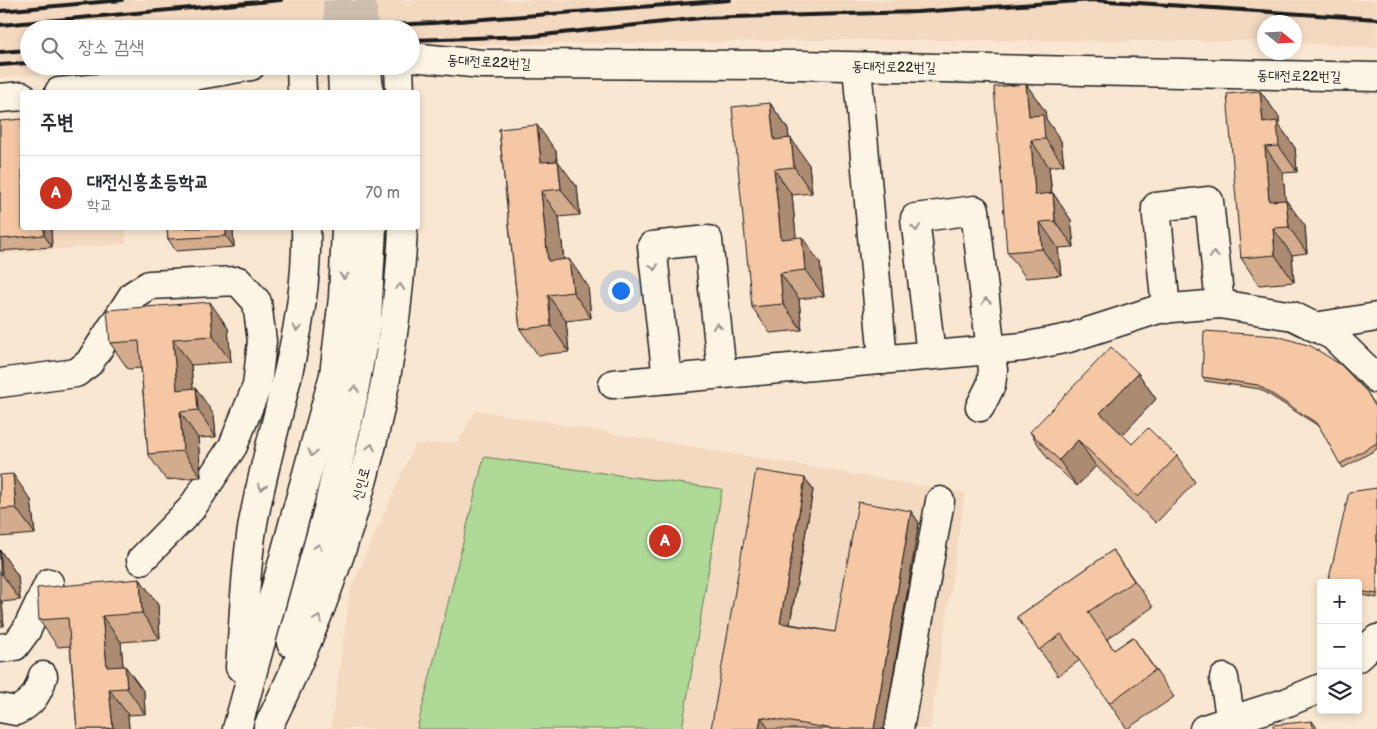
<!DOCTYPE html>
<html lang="ko">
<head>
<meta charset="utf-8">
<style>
  :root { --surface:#fff; --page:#f7f7f7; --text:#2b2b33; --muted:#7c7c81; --line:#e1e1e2; --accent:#c8321e }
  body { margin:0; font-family:"Balsamiq Sans","Poor Story",sans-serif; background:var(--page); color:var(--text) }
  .controls { position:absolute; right:15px; bottom:15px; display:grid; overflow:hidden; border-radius:5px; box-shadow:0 2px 8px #0003 }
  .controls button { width:45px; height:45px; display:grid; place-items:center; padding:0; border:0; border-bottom:1px solid var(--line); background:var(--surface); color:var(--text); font:25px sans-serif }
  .compass { position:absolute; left:1257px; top:15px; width:45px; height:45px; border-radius:50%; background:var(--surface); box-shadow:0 2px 8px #0003; rotate:108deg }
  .you { position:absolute; left:620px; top:290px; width:18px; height:18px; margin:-12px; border:4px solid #fff; border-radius:50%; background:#1a73e8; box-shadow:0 0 0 8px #1a73e833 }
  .badge { display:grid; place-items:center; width:32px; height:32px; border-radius:50%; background:var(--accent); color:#fff; font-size:16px; font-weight:700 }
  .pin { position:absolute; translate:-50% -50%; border:2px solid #fff; box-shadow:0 1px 5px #0006 }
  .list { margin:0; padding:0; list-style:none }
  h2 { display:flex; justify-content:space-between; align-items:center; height:65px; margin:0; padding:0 20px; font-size:21px }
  h2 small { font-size:16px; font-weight:400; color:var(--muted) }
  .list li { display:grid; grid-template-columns:32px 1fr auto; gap:15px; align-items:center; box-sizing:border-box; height:75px; padding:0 20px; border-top:1px solid var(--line) }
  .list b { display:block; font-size:19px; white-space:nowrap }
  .list p { margin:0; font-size:16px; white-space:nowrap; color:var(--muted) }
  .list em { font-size:16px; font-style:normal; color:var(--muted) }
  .icon { flex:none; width:28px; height:28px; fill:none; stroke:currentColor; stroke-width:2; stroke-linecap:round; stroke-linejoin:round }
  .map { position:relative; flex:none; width:1377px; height:729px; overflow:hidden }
  .search { position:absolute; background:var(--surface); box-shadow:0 2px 8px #0003; left:20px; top:20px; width:400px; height:55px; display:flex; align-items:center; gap:12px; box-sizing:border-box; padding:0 18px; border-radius:28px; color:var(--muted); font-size:19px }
  .panel { position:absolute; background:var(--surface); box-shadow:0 2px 8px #0003; left:20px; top:90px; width:400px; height:140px; border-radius:5px }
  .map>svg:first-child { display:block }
  .built { fill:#f4d9c1 }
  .green { fill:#aed996; stroke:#657a59 }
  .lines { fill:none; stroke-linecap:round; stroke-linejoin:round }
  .minor-tunnel { stroke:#cebeae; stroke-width:28; stroke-dasharray:28 14; stroke-linecap:butt }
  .minor-casing { stroke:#1c1c1c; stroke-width:31 }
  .minor { stroke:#fcf5e5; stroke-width:28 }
  .rail { stroke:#1c1c1c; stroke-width:4 }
  .wall { fill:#d3ab8d; stroke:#1c1c1c }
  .shaded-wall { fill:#ac8b73; stroke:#1c1c1c }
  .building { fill:#f5c7a4; stroke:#1c1c1c }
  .oneway { stroke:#97938b }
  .labels { text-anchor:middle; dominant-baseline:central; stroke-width:4.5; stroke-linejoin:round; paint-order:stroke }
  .street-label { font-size:14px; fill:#1c1c1c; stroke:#fcf5e5 }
</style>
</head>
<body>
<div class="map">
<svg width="1377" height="729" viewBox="0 0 1377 729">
  <rect width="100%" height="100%" fill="#fae7d2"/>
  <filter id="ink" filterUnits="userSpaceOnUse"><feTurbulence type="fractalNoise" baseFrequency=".02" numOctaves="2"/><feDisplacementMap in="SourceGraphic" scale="10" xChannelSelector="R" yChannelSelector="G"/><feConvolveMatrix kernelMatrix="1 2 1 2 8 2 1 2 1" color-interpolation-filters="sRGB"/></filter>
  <g filter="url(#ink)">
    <g class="built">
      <path d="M0,0h1377v48l-82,-5 -1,-21h-30v19l-432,-1 -421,6v-17h-382v37h110l-139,12z"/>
      <path d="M0,129l22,99h103l1,16 -126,10z"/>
      <path d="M476,410l489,83 -35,236h-599l19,-139 65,-146 43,-2z"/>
    </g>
    <path class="green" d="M484,457l238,32 -40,240h-265z"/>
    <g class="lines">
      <g class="minor-tunnel">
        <path d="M337,0l2,29"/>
        <path d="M362,0l2,29"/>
      </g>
      <defs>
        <g id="minor">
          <path d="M411,57l71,7 317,1 578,12"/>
          <path d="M301,66l1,26"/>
          <path d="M399,66l1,26"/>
          <path d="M857,67l26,293"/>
          <path d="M367,68l2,24"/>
          <path d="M342,73l1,19"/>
          <path d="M59,92l93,-9 99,-17"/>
          <path d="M0,98l22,-2"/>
          <path d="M1166,309l-10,-102 53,-6 11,103"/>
          <path d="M1314,327l63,-10"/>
          <path d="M931,355l-16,-137 60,-8 18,160 -2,15 -11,22"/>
          <path d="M667,379l-15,-133 56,-6 14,134"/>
          <path d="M0,383l76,-10 13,-10 44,-68 16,-10 89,-4 19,21 5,39 -5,45 -24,60 -42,63 -50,51"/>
          <path d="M613,384l410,-37 46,-9 90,-29 61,-5 73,12 40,20 44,43"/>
          <path d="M291,643l37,-134 24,-107 15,-82 5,-92"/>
          <path d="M0,648l15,-2 11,-15 23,-48"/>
          <path d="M1358,657l19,-18"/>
          <path d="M240,667c4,-47 5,-98 13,-144 18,-98 56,-195 53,-295"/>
          <path d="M1224,678l8,51"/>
          <path d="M0,708l16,3c16,-8 22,-17 27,-35"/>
          <path d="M268,727c77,-156 127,-325 135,-499"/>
          <path d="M237,729l97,-354 9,-77 3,-70"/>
          <path d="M899,729l41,-228"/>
          <path d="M1204,729l84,-27 33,-14"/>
        </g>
      </defs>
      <use href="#minor" class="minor-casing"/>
      <use href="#minor" class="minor"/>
      <g class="rail">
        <path d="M0,11l122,-11"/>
        <path d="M0,25l281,-25"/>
        <path d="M304,29l129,-6 297,-23"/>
        <path d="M411,40l123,-4 167,-18 216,-6 176,-12 284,19"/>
        <path d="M0,52l29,-2"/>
        <path d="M0,65l29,-2"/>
      </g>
    </g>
    <g class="wall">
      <path d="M1026,84l19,27 1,8 15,22 3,24 -15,2 3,26h1l18,27 3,27 -16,1 3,27 -35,3 -19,-26z"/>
      <path d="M1260,91l19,26v8l16,23 2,24 -14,1 2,27 20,26 2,27 -15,2 2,27 -35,3 -18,-27z"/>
      <path d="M770,103l18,26 1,9 20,27 3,28 -20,2 4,43 24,25 4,33 -25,3 3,31 -32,3 -18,-26z"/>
      <path d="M0,121l22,107h29l1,19 -52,4z"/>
      <path d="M499,129l57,22 1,10 20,26 3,28 -21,2 5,43 24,26 3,32 -25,3 3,31 -31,3 -18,-26z"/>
      <path d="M167,228h66l1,19 -58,4 -8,-12z"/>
      <path d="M228,328l3,34 -40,3 2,24 21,26 2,22 -18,1 3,39 -35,3 -18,-26 -7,-86 -13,1 -18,-26z"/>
      <path d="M1138,373l18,26 -34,36 10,9 45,12 18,26 -39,41 -60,-57 -19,20 -29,-27 -18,-27z"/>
      <path d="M1202,377l165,15 10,16v41l-34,19 -23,-41 -60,-38 -55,-8z"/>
      <path d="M0,475l31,25 4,34 -35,3z"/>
      <path d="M805,478l8,12 -23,134 45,8 76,-121 8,12 -35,206h-173z"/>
      <path d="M1377,488v110l-19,-4v-11z"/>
      <path d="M0,550l18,26 2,24 -18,2 2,24h-4z"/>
      <path d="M1113,550l40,57 -46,32 7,11 19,-13 41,60 -47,32 -47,-69 -22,16 -41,-59z"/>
      <path d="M140,579l18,26 2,34 -39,3 2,24h2l19,26 1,22 -17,1 1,14h-52l-7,-83 -12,1 -19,-27z"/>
    </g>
    <g class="shaded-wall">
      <path d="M1026,84l19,27 1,8 15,22 3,24 -35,-49z"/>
      <path d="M1260,91l19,26v8l16,23 2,24 -34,-49z"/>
      <path d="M770,103l18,26 4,37 -18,-26z"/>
      <path d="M537,125l19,26 3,37 -18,-26z"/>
      <path d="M791,138l18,27 3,28 -18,-26z"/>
      <path d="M1031,140l18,27 5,54 -19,-26z"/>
      <path d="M1265,147l18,26 5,54 -19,-26z"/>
      <path d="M558,161l19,26 3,28 -19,-26z"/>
      <path d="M774,169l18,26 7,71 -18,-27z"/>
      <path d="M541,191l18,26 8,70 -19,-26z"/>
      <path d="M1053,193l18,27 3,27 -19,-26z"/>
      <path d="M1286,200l19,26 2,27 -18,-26z"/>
      <path d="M1040,222l18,26 3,27 -19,-26z"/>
      <path d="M44,228h7l1,19 -8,-12z"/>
      <path d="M226,228h7l1,19 -8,-11z"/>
      <path d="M1273,228l19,27 2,27 -19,-27z"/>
      <path d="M802,237l18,26 4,33 -19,-26z"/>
      <path d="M569,259l19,27 3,32 -18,-26z"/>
      <path d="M780,273l19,26 3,31 -19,-26z"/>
      <path d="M548,295l18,26 3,31 -18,-26z"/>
      <path d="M210,302l18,26 3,34 -18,-26z"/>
      <path d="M173,339l18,26 4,46 -18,-21z"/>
      <path d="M1138,373l18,26 -38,41 -18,-27z"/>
      <path d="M196,388l18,27 2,22 -18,-27z"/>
      <path d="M180,412l18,26 3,39 -18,-26z"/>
      <path d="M1078,440l18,26 -19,20 -18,-26z"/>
      <path d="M13,474l18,26 4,34 -19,-26z"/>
      <path d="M805,478l8,12 -25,144 -8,-11z"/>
      <path d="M911,511l8,12 -35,206h-10z"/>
      <path d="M0,550l18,26 2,24 -18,-26z"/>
      <path d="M140,579l18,26 2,34 -18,-26z"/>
      <path d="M0,599l2,3 2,24 -4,-7z"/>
      <path d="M102,616l19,26 4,46 -18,-21z"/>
      <path d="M125,666l19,26 1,22 -18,-26z"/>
      <path d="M109,689l19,26 1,14h-16v-1z"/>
      <path d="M761,717l8,12h-10z"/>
      <path d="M1312,721l6,8h-5z"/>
    </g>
    <g class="building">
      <path d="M1026,84l3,32 14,-1 2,24 -14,1 4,55 18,-2 2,28 -15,1 2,27 -35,3 -13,-165z"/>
      <path d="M1260,91l3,32 14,-2 2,25 -14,1 4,54 17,-1 3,27 -16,1 2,27 -34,3 -14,-164z"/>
      <path d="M770,103l4,37 17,-2 3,29 -20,2 7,70 21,-2 3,33 -25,3 3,31 -31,3 -20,-200z"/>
      <path d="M22,119v109h22v7l-44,4v-118z"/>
      <path d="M537,125l4,37 17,-1 3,28 -20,2 7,70 21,-2 4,33 -25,3 3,31 -31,3 -21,-200z"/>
      <path d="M167,228h59v8l-58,3z"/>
      <path d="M210,302l3,34 -40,3 4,51 19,-2 2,22 -18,2 3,39 -35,3 -9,-113 -29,2 -3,-33z"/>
      <path d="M1204,331l73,5 34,10 30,19 26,27 10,17v34l-37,21 -22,-40 -60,-39 -56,-8z"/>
      <path d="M1111,347l27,26 -38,40 32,31 16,-16 29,28 -39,41 -60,-57 -19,20 -29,-28z"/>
      <path d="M756,470l49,8 -25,145 55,9 23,-130 53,9 -37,218h-41l-72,-12 -2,12h-48z"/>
      <path d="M13,474l3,34 -16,1v-34z"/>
      <path d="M1377,488v106l-19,-3v-8h-30l21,-91z"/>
      <path d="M1113,550l21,31 -46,31 26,38 19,-13 22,33 -46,33 -48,-69 -22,16 -22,-33z"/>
      <path d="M0,551l2,23h-2z"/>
      <path d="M140,579l2,34 -40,3 5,51 18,-1 2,22 -18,1 4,39 -11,1h-25l-9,-111 -29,2 -2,-32z"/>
      <path d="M1312,721l1,8h-39l-1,-4z"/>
    </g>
    <defs><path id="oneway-chevron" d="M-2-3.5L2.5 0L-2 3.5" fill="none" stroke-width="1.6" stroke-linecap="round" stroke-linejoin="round" transform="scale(1.25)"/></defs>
    <g class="oneway">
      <use href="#oneway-chevron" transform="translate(916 228) rotate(83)"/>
      <use href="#oneway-chevron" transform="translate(1214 255) rotate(-96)"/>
      <use href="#oneway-chevron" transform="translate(654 267) rotate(84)"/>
      <use href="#oneway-chevron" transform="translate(344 276) rotate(92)"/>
      <use href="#oneway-chevron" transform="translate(400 287) rotate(-84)"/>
      <use href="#oneway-chevron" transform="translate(986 301) rotate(-97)"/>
      <use href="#oneway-chevron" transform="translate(717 326) rotate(-96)"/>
      <use href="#oneway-chevron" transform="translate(297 328) rotate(100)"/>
      <use href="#oneway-chevron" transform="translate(355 389) rotate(-80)"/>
      <use href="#oneway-chevron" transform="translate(371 447) rotate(-77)"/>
      <use href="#oneway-chevron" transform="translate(312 453) rotate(106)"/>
      <use href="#oneway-chevron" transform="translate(262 487) rotate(103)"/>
      <use href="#oneway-chevron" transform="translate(318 547) rotate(-75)"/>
      <use href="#oneway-chevron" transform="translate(318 619) rotate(-69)"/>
    </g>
  </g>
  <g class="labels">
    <g class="street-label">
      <text transform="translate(489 62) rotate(3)">동대전로22번길</text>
      <text transform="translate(894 67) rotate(1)">동대전로22번길</text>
      <text transform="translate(1299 76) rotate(1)">동대전로22번길</text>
      <text transform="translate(361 484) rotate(-75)">신인로</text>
    </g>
  </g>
</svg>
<div class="controls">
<button>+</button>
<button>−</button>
<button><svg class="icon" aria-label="layers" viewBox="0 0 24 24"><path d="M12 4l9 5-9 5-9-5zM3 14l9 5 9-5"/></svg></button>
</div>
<svg class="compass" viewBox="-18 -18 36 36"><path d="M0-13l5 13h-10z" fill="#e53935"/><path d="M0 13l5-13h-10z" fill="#7c7c81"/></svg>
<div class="you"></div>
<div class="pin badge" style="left:665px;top:541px">A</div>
<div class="search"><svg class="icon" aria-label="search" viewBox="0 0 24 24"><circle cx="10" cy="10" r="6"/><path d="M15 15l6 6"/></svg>장소 검색</div>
<section class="panel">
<h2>주변<small></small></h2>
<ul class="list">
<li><span class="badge">A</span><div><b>대전신흥초등학교</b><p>학교</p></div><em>70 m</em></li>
</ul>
</section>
</div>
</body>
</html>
